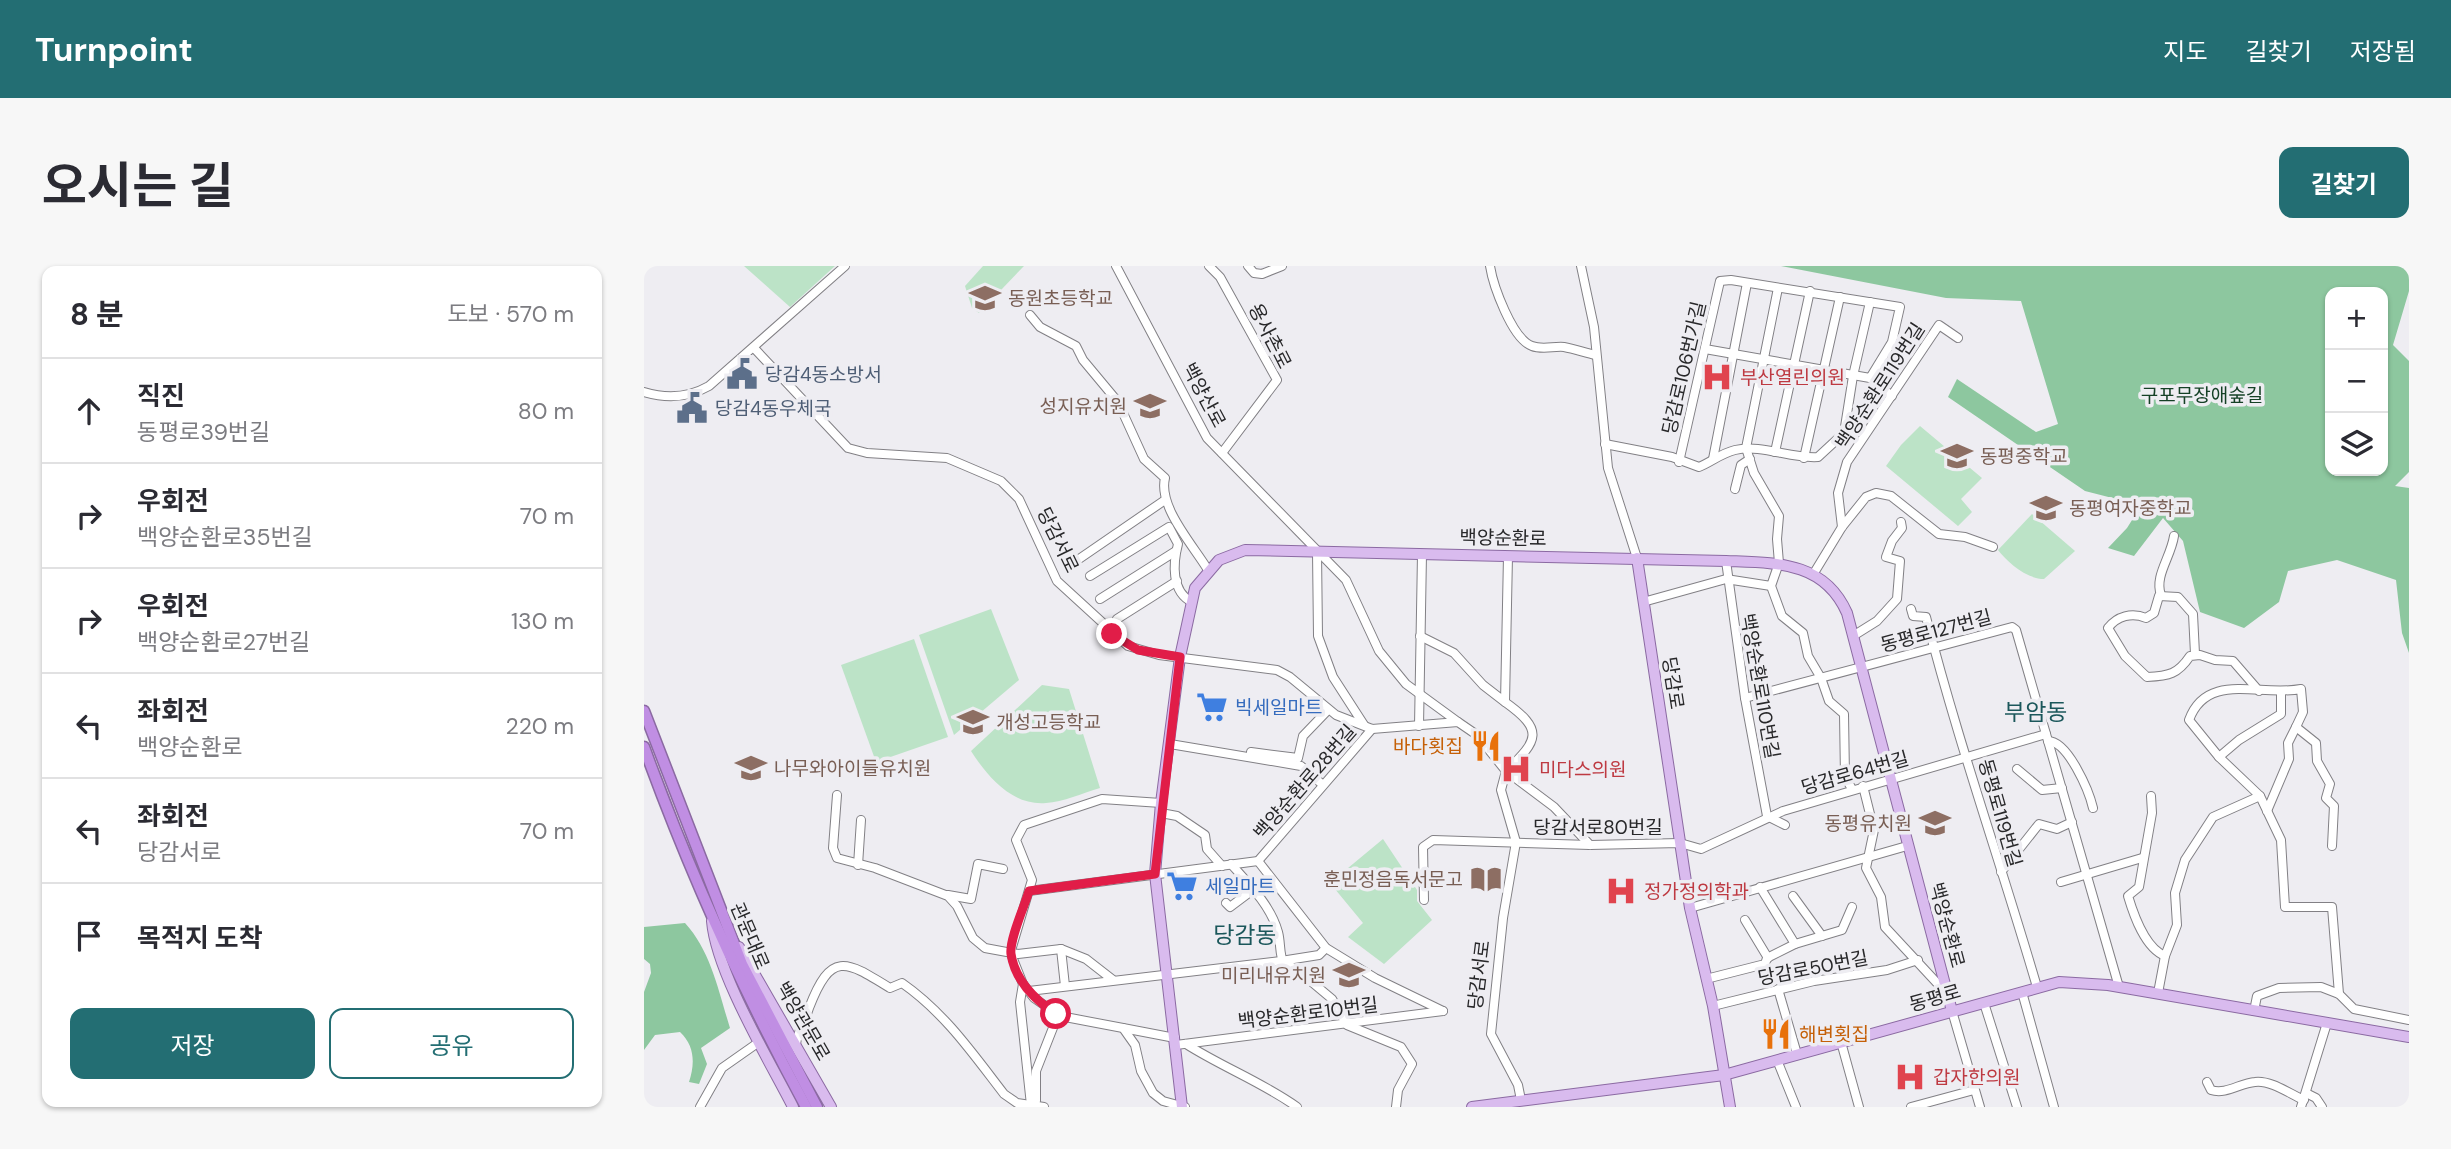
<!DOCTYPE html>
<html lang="ko">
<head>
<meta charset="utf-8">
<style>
  :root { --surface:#fff; --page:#f7f7f7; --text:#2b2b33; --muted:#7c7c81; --line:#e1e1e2; --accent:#236e73 }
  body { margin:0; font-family:"DM Sans","Noto Sans KR",sans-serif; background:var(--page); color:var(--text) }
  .controls { position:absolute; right:21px; top:21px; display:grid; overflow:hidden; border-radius:14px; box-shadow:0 2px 5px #0004 }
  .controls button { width:63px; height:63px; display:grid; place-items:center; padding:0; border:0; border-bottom:2px solid var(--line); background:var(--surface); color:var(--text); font:35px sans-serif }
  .stop { position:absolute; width:21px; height:21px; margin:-16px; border:5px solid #e11d48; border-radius:50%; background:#fff }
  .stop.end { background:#e11d48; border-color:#fff; box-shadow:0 2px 7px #0008 }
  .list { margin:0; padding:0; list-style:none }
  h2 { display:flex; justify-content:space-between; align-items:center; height:91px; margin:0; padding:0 28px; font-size:30px }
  h2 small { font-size:23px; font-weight:400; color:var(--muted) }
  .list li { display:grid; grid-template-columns:46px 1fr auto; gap:21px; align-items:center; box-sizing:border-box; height:105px; padding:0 28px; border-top:2px solid var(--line) }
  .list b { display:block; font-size:26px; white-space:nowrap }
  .list p { margin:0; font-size:23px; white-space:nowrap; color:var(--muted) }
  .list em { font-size:23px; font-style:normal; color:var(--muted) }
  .actions { display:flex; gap:14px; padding:21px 28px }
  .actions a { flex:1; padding:16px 0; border:2px solid var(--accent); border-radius:14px; text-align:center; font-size:24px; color:var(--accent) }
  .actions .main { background:var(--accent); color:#fff }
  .icon { flex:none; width:38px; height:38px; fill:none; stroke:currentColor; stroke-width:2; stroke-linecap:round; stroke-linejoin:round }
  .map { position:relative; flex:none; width:1765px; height:841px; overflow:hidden; border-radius:14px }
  header { display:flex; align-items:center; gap:42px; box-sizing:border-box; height:98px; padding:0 35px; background:var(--accent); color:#fff }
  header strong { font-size:33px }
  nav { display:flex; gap:38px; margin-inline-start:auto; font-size:24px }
  .intro { display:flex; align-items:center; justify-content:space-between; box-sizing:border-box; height:168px; padding:0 42px }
  h1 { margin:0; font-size:49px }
  .button { padding:18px 32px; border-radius:14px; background:var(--accent); color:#fff; font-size:24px; font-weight:700 }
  main { display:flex; gap:42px; padding:0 42px }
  aside { flex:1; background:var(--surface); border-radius:14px; box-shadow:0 2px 5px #0004 }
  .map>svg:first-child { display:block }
  .green { fill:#bce3c7 }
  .forest { fill:#8dc79f; fill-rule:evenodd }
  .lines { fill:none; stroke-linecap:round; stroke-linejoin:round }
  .minor-casing { stroke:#828085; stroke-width:10 }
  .major-casing { stroke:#8b6aa2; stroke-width:12 }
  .highway-casing { stroke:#8b6aa2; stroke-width:13 }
  .minor { stroke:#fff; stroke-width:8 }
  .major { stroke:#d9bbee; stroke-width:10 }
  .highway { stroke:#c08ee3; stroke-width:10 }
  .route { stroke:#e11d48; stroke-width:9 }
  .labels { text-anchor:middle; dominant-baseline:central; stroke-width:7; stroke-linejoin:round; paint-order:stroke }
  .education-label { font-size:19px; fill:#785e54; stroke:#eeedf2; text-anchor:start }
  .street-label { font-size:19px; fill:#28282a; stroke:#eeedf2 }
  .service-label { font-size:19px; fill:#4e5e75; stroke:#eeedf2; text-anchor:start }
  .health-label { font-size:19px; fill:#be3a42; stroke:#eeedf2; text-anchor:start }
  .park-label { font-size:19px; fill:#154126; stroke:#eeedf2 }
  .shop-label { font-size:19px; fill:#366cbe; stroke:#eeedf2; text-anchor:start }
  .food-label { font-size:19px; fill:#c56008; stroke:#eeedf2; text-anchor:end }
  .quarter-label { font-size:23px; fill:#1b575b; stroke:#eeedf2 }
</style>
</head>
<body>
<header>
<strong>Turnpoint</strong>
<nav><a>지도</a><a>길찾기</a><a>저장됨</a></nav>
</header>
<div class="intro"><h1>오시는 길</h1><a class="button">길찾기</a></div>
<main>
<aside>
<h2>8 분<small>도보 · 570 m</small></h2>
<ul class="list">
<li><svg class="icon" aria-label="ahead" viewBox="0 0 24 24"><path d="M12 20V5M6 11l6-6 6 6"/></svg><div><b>직진</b><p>동평로39번길</p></div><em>80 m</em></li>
<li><svg class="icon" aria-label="right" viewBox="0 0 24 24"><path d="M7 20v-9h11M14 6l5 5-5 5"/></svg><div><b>우회전</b><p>백양순환로35번길</p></div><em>70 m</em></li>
<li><svg class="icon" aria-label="right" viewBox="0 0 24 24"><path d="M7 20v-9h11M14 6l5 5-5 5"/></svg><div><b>우회전</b><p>백양순환로27번길</p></div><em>130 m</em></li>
<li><svg class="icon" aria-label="left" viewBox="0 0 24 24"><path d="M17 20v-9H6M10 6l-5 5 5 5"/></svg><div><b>좌회전</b><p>백양순환로</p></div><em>220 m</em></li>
<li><svg class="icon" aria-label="left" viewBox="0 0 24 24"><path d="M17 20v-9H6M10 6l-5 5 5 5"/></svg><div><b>좌회전</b><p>당감서로</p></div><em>70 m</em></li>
<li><svg class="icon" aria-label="arrive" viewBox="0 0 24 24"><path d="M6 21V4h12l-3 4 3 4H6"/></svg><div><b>목적지 도착</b></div></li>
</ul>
<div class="actions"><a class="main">저장</a><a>공유</a></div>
</aside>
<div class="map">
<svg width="1765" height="841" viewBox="0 0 1765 841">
  <rect width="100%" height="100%" fill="#eeedf2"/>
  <g class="green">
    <path d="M100,0h91l-45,41z"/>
    <path d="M339,0h41l-45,47 -7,-5 -7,-22z"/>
    <path d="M1276,160l62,52 -21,21 11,13 -14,14 -72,-60 15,-21z"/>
    <path d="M1388,248l43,37 -31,28c-17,0 -36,-16 -46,-29z"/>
    <path d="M347,343l28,71 -65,55 -35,-100z"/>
    <path d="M270,373l34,98 -72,25 -35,-97z"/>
    <path d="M398,419l27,4 31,99c-17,5 -37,14 -54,15 -34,3 -59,-27 -75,-52z"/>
    <path d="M739,573l34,51v11l15,19 -48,44 -36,-27 15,-14 -33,-40z"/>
  </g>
  <g class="forest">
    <path d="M1137,0h628v25l-16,54 16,16v111l-14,14 14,2v165l-7,-20 -6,-53 -59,-20 -49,11 -9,31 -35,26 -44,-16 -17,-71 -20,-23 -29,38 -26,-8 19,-20 12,-19 -15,-8 -39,-10 -137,-94 9,-18 79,53 22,-8 -37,-123 -75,-3zM1686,26h53v179h-53z"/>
    <path d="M41,657c26,28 34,70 45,105l-29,20 6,16 -8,20 -10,-2c6,-18 6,-36 -9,-50l-25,3 -11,15v-58l7,-19 -1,-9 -6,-5v-32z"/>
  </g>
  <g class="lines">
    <defs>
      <g id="minor">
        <path d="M472,0l91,172 139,142 33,71 27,33 52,38"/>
        <path d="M565,0l11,11 57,103 -55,73"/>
        <path d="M604,0l6,7 8,1 20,-8"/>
        <path d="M846,0c3,19 22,73 42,80 10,4 22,0 32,1 11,2 22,6 32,8"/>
        <path d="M937,0l13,61 14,141 29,90"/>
        <path d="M1134,22l-32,160 8,25 25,43 -2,23 2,24 -8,23 11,30 21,17 5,23 13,22 8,23 15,13 1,63 7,12"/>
        <path d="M386,49l10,12 36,19 7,14 35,42 26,57 21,19c-7,29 28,67 43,92"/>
        <path d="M110,82l94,100 19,5 80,5 54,23 18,18 38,82 71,65 31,9 118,15 13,7 46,38 36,14 86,-7 19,13 29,36 48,36 36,38"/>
        <path d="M1061,83l165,29"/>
        <path d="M0,126c23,7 44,6 65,-6l136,-120"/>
        <path d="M961,178l67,13 27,10c12,-5 23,-14 36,-17 27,-6 56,9 83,7l26,-24 9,-57 17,-74"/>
        <path d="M1131,186l35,-161"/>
        <path d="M1160,192l36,-161"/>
        <path d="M1069,193l34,-176"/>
        <path d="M1035,196l41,-181 11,-1 169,27 -8,35 -22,36 22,18"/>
        <path d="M1091,223l6,-24 9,-6"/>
        <path d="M1198,261l-4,-34 9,-31 92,-137 19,13"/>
        <path d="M673,286l1,84 15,41 31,48"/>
        <path d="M435,293l86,-59"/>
        <path d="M1082,295l19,137 22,118 18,9"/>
        <path d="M1170,307l28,-46 24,-30 10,-4 15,3 48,38 26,3 28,10"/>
        <path d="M446,310l79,-49 9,17c-5,19 -7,48 14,58"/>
        <path d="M1517,329c-7,-19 10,-38 13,-59"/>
        <path d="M456,333l76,-48"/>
        <path d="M999,336l83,-23 45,7"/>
        <path d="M1267,343l2,7 13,1c32,125 75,247 111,370"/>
        <path d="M473,353l60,-38"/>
        <path d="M776,370l34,17 29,32 22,17"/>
        <path d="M1209,370l24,-15 20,-22 3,-38 -14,-4 6,-16 10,-13 -1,-6"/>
        <path d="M1551,388l-2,-40 -15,-17 -19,-1 -5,17 -8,5c-14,-6 -29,-2 -38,10l17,28 22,21c22,-1 31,-3 43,-21l10,-1 15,5 18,1 26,30"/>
        <path d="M1101,432l267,-71 4,3 103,357"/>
        <path d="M775,460l3,-172"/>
        <path d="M1404,475c20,0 41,50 45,67"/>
        <path d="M526,478l131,22 22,19"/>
        <path d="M607,486l47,6 5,-22 25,-26"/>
        <path d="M1575,491l20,-17 42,-26v-22"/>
        <path d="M1373,503l25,21 20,-2"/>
        <path d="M862,505l-5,19 15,52 -13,76 -12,116 27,51 3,15"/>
        <path d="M862,505c33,-31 38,-41 -1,-69l3,-146"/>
        <path d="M1219,520l11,44 -8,38 15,29 4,30 52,56 7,2"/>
        <path d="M193,529l-4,53 4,10 38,10 73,28 9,10 16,32 12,10 33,6 43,-5 25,10 27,21"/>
        <path d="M1507,530l1,17 -13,74 -11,9c6,20 17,52 37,60"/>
        <path d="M517,537l-59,-4 -78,26 -8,15 16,40 -20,67 -1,7 12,30 11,14 26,18 63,12 12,17 6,26 12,22 10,8 22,6"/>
        <path d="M1623,545l22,-52 -1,-16 8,-16"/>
        <path d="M517,547l16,3 28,19 2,14 15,17"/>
        <path d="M1688,580l2,-40 -8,-8 4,-14 -13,-23 -1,-18 -20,-16 7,-15 -2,-23c-41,8 -94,-18 -112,31l30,37 41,39 21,44 4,67h47l7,87"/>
        <path d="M614,595l68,87 49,30 68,33"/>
        <path d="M587,598c18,20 40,42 47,68 3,11 1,23 6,32l11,4 37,31 15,26 54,22 11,17 -14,26 -2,17"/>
        <path d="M214,599l3,-45"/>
        <path d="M1357,606l38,-48 18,5 15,-7"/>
        <path d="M1417,616l81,-24"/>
        <path d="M1116,621l35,57 47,-14 10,-23"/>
        <path d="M385,625l229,-30 114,-132"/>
        <path d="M304,629l23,4 7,-35 25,5"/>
        <path d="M1149,630l29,40"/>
        <path d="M780,634l-1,-53 10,-7 157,5 90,-2 21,6 82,-38 263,-77"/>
        <path d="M582,637l4,4 24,-18"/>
        <path d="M1046,642l217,-62"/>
        <path d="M1101,654l23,38"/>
        <path d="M417,683l4,37"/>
        <path d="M1062,713l59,-15 2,-6 28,-14"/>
        <path d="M379,718l-3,18 11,103"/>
        <path d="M1134,723l19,65"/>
        <path d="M385,725l252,-30 38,-6 7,-7"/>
        <path d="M1378,726l32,115"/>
        <path d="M1514,727l7,-37 12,-31 -2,-32 10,-33 28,-43 47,-21"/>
        <path d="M1340,737l33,104"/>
        <path d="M1069,740l101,-25 73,-11 31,-10"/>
        <path d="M1308,745l28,96"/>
        <path d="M1610,745l3,-15 22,-8 42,-1 18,7 15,15 55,11"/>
        <path d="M479,762l52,10"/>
        <path d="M1197,776l18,65"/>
        <path d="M152,778c2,-14 9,-23 13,-36 22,-57 36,-48 81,-20l12,-5c43,30 71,71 102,111l13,9 27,4"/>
        <path d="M542,778c36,23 76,38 111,63"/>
        <path d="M532,779l267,-34"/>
        <path d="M1133,794l19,47"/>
        <path d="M1563,816l4,8c15,5 29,-7 44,-8 16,-2 35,12 49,18"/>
        <path d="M1662,827l10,5 6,9"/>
        <path d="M387,839l5,-4v-30l22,-56"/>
        <path d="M56,841l22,-39 37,-26"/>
        <path d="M1267,841l63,-17"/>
        <path d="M1657,841l26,-84"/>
      </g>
      <g id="major">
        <path d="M993,292l53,350 23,98 17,101"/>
        <path d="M68,655c4,51 57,139 81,186"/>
        <path d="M95,681l92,160"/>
        <path d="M538,841l-27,-233 6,-71 19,-146 15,-69 24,-28 26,-10 481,11c50,2 98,0 121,52l105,398"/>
        <path d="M828,841l252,-32 335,-93 49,3 301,52"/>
      </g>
      <g id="highway">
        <path d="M0,445l98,253 75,143"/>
        <path d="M0,481c45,124 99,244 162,360"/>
      </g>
    </defs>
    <use href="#minor" class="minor-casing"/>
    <use href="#major" class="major-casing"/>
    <use href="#highway" class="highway-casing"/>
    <use href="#minor" class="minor"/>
    <use href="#major" class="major"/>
    <use href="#highway" class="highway"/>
  </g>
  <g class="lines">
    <path class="route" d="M412,748c-21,-14 -41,-34 -45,-60 -2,-14 14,-49 18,-63l126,-17 25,-217 -42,-7 -26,-16"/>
  </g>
  <defs>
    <symbol id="school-bare" viewBox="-9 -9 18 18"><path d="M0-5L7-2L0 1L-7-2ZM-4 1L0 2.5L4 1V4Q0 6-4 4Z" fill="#8d6e63" stroke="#eeedf2" stroke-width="2.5" paint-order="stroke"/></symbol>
    <symbol id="civic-bare" viewBox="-9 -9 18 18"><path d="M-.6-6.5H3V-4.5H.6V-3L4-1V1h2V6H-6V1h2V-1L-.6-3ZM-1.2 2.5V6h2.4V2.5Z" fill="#5c6f8a" stroke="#eeedf2" stroke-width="2.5" paint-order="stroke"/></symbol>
    <symbol id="hospital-bare" viewBox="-9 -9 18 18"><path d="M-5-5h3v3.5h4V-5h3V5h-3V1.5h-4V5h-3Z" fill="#e0444e" stroke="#eeedf2" stroke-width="2.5" paint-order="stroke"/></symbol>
    <symbol id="supermarket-bare" viewBox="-9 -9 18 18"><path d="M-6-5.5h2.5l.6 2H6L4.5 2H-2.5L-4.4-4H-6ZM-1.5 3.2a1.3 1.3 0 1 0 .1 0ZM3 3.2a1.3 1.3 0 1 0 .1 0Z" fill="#3f7fe0" stroke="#eeedf2" stroke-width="2.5" paint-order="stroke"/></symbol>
    <symbol id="restaurant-bare" viewBox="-9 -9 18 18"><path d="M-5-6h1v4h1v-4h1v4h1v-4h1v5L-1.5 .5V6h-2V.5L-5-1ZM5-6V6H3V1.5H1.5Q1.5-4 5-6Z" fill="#e8710a" stroke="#eeedf2" stroke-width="2.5" paint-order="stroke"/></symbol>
    <symbol id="library-bare" viewBox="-9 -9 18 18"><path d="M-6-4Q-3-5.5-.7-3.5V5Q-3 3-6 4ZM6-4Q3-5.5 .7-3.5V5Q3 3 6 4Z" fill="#8d6e63" stroke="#eeedf2" stroke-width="2.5" paint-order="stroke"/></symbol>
  </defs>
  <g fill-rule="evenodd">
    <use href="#school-bare" x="319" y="10" width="44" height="44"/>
    <use href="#civic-bare" x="76" y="86" width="44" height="44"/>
    <use href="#hospital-bare" x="1051" y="89" width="44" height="44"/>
    <use href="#school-bare" x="484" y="118" width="44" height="44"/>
    <use href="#civic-bare" x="26" y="120" width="44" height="44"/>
    <use href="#school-bare" x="1291" y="168" width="44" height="44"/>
    <use href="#school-bare" x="1380" y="220" width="44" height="44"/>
    <use href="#supermarket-bare" x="546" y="419" width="44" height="44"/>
    <use href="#school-bare" x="307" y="434" width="44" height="44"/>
    <use href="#restaurant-bare" x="820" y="458" width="44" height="44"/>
    <use href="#school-bare" x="85" y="480" width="44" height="44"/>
    <use href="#hospital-bare" x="850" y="481" width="44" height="44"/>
    <use href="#school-bare" x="1269" y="535" width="44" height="44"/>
    <use href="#library-bare" x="820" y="591" width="44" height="44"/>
    <use href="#supermarket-bare" x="516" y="598" width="44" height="44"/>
    <use href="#hospital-bare" x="955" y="603" width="44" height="44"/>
    <use href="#school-bare" x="683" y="687" width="44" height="44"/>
    <use href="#restaurant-bare" x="1110" y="746" width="44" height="44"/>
    <use href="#hospital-bare" x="1244" y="789" width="44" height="44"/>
  </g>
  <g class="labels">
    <g class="education-label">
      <text x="364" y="32">동원초등학교</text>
      <text x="483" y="140" text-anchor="end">성지유치원</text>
      <text x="1336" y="190">동평중학교</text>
      <text x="1425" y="242">동평여자중학교</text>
      <text x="352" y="456">개성고등학교</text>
      <text x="130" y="502">나무와아이들유치원</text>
      <text x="1268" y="557" text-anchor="end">동평유치원</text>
      <text x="819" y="613" text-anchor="end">훈민정음독서문고</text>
      <text x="682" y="709" text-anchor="end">미리내유치원</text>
    </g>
    <g class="street-label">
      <text transform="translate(626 70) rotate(63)">용사촌로</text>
      <text transform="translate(1040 102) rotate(-77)">당감로106번가길</text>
      <text transform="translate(1236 120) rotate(-57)">백양순환로119번길</text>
      <text transform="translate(560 129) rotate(62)">백양산로</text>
      <text transform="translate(859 272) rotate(1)">백양순환로</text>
      <text transform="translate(414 274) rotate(64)">당감서로</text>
      <text transform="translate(1292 365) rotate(-15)">동평로127번길</text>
      <text transform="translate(1029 417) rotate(81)">당감로</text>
      <text transform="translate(1116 420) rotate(80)">백양순환로110번길</text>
      <text transform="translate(1211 507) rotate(-16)">당감로64번길</text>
      <text transform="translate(661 516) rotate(-49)">백양순환로28번길</text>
      <text transform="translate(1356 547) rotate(74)">동평로119번길</text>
      <text x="954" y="561">당감서로80번길</text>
      <text transform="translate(1303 659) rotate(75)">백양순환로</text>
      <text transform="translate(106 670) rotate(67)">관문대로</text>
      <text transform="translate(1169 702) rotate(-11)">당감로50번길</text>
      <text transform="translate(835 709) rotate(-83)">당감서로</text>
      <text transform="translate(1291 732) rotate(-16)">동평로</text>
      <text transform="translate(664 747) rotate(-7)">백양순환로10번길</text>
      <text transform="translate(159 755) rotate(60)">백양관문로</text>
    </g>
    <g class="service-label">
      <text x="121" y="108">당감4동소방서</text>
      <text x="71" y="142">당감4동우체국</text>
    </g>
    <g class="health-label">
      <text x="1096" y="111">부산열린의원</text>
      <text x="895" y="503">미다스의원</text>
      <text x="1000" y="625">정가정의학과</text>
      <text x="1289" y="811">갑자한의원</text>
    </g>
    <g class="park-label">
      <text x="1558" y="129">구포무장애숲길</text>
    </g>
    <g class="shop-label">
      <text x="591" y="441">빅세일마트</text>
      <text x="561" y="620">세일마트</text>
    </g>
    <g class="food-label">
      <text x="819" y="480">바다횟집</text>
      <text x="1155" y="768" text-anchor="start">해변횟집</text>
    </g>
    <g class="quarter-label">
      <text x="1392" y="446">부암동</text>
      <text x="601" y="669">당감동</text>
    </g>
  </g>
</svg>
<div class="controls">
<button>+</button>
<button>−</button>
<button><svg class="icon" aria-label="layers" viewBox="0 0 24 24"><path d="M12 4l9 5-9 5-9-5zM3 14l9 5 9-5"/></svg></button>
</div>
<div class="stop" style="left:412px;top:748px"></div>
<div class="stop end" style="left:468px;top:368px"></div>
</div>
</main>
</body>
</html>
